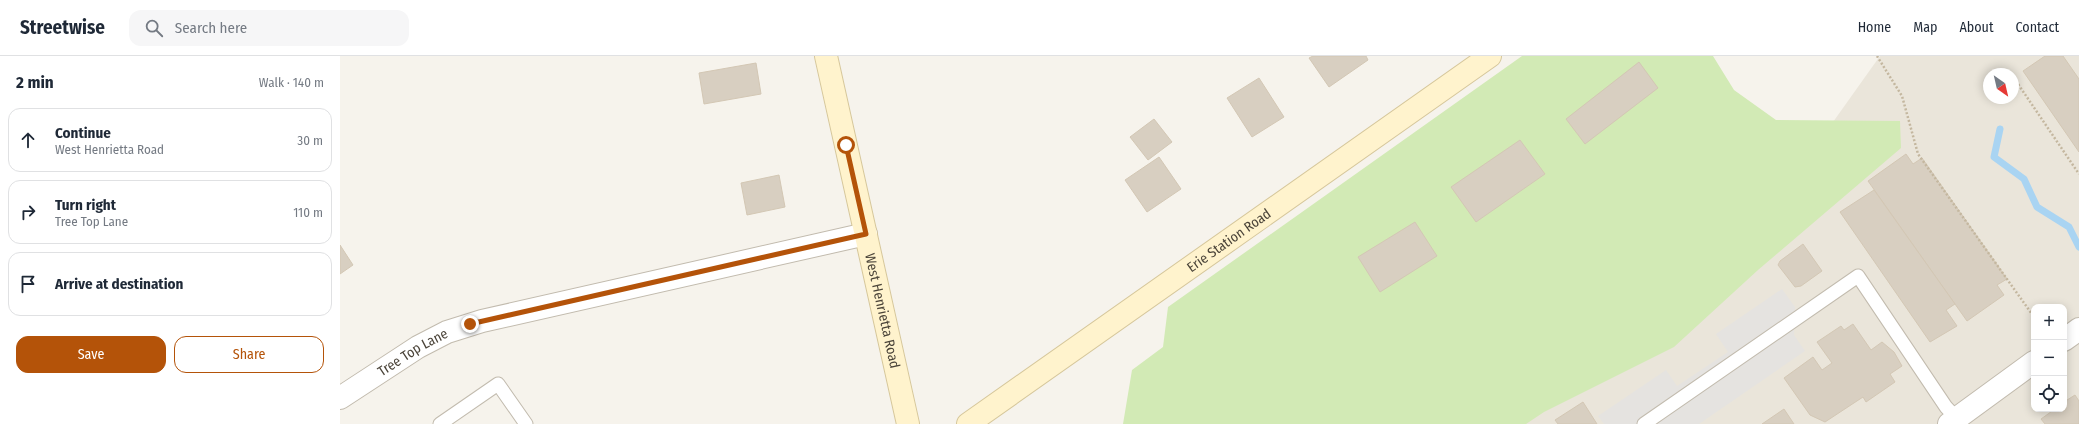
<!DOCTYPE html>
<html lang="en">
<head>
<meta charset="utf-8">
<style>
  :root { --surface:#fff; --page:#f6f6f7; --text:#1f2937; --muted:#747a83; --line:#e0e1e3; --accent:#b45309 }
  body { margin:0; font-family:"Fira Sans Condensed",sans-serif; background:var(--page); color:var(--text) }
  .controls { position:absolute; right:12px; bottom:12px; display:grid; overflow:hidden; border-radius:8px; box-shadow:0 2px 10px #0003 }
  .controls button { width:36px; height:36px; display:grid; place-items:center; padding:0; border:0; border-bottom:1px solid var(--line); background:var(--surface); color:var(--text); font:20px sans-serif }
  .compass { position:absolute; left:1643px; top:12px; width:36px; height:36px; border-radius:50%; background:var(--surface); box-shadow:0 2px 10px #0003; rotate:146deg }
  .stop { position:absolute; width:12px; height:12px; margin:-9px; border:3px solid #b45309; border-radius:50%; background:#fff }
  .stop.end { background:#b45309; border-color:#fff; box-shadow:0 1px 4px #0008 }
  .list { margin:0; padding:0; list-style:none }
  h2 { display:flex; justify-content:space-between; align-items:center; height:52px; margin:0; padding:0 16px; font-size:17px }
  h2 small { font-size:13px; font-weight:400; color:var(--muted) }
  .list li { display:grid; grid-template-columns:26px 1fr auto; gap:12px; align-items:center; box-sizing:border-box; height:64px; margin:0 8px 8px; padding:0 8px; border:1px solid var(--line); border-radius:12px }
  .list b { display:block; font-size:15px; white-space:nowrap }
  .list p { margin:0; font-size:13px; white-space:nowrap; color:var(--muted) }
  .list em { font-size:13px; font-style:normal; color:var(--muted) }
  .actions { display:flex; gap:8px; padding:12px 16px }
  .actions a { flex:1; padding:9px 0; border:1px solid var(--accent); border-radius:12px; text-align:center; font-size:14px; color:var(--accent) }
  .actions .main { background:var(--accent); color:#fff }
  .icon { flex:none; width:22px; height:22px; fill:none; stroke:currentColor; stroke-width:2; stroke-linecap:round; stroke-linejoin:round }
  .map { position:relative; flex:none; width:1739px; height:368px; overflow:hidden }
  header { display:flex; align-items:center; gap:24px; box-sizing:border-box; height:56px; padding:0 20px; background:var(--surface); border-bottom:1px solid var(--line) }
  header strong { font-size:19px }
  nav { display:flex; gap:22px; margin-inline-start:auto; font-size:14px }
  .search { width:280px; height:36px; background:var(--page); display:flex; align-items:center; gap:10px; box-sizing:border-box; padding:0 14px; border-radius:12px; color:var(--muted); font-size:15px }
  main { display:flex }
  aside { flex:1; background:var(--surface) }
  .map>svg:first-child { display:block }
  .residential { fill:#eae5da; fill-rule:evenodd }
  .green { fill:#d2eab5 }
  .parking { fill:#e5e3e0 }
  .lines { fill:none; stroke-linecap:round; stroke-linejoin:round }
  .stream { stroke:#a9d4f2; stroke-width:7 }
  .building { fill:#d8cfc1; stroke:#d3c7b4 }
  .service-casing { stroke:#c2bbae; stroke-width:15 }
  .minor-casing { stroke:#c2bbae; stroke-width:24 }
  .secondary-casing { stroke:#d6c79b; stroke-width:24 }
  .path { stroke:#c4b79f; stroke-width:2.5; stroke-dasharray:2 2; stroke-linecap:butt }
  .service { stroke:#fff; stroke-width:13 }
  .minor { stroke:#fff; stroke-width:22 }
  .secondary { stroke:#fff3cd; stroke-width:22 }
  .route { stroke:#b45309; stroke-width:5 }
  .labels { text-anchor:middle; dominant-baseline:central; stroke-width:3; stroke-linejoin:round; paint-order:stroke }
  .street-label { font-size:14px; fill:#4b4439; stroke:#fff }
</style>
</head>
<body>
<header>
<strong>Streetwise</strong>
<div class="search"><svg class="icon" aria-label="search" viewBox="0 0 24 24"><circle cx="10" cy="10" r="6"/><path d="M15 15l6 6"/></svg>Search here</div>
<nav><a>Home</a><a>Map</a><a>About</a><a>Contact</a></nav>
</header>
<main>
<aside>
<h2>2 min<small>Walk · 140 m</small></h2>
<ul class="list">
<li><svg class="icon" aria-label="ahead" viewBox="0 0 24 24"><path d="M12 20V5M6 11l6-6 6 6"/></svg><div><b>Continue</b><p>West Henrietta Road</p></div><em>30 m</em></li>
<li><svg class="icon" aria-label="right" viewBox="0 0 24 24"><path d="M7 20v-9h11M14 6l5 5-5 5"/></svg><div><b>Turn right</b><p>Tree Top Lane</p></div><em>110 m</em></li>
<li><svg class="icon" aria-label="arrive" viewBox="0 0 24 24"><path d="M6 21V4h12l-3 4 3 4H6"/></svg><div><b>Arrive at destination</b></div></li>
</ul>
<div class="actions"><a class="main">Save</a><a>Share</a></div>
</aside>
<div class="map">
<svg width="1739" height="368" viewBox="0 0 1739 368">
  <rect width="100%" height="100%" fill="#f6f3ec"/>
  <path class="residential" d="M1540,0h199v368h-596l293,-222zM1649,18h24v24h-24zM1694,251h30v102h-30z"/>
  <path class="green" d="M1182,0h191l21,34 42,30 124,1 1,27 -143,122 -84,77 -130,65 -18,12h-403l9,-54 31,-23 5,-40z"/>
  <path class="parking" d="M1442,233l13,18 -1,28 11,16 -106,73h-95l-6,-8 68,-46 11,16 51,-34 -12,-18z"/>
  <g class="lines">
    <path class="stream" d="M1660,73l-6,28 30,22 13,28 32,20 10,20"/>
  </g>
  <g class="building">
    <path d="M973,0h53l2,4 -39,27 -20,-29z"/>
    <path d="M1705,0h18l16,23v73l-56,-81z"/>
    <path d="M1299,6l19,26 -73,56 -19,-25z"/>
    <path d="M416,7l5,31 -57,10 -5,-31z"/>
    <path d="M919,22l25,39 -32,20 -25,-39z"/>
    <path d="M814,63l18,23 -24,18 -18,-23z"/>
    <path d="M1180,84l25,34 -69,48 -25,-35z"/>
    <path d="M1566,98l7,10 9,-6 85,121 -10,6 7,10 -37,26 -99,-140z"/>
    <path d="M819,101l22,32 -34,23 -22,-32z"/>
    <path d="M439,119l6,32 -38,8 -6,-32z"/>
    <path d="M1534,134l81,114 -9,6 11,16 -27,16 -90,-130z"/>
    <path d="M1075,166l22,34 -57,36 -22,-35z"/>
    <path d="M1463,188l19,27 -21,15 -6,1 -17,-22 2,-4z"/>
    <path d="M0,189l13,20 -13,9z"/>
    <path d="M1513,268l18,26 11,-8 12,10 8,14 -12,8 5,8 -29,20 -3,-5 -38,25 -15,-7 -26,-37 29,-21 9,13 10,-7 -15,-21 24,-16 3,4z"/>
    <path d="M1735,339l4,6v23h-34l-4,-5 14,-10h9v-7z"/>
    <path d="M1243,346l14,22h-39l-3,-4z"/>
    <path d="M1444,353l10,15h-32z"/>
  </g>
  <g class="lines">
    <defs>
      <g id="service">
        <path d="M100,368l58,-40 28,40"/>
        <path d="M1304,368l214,-148 88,131 15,16"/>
      </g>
      <g id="minor">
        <path d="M1724,284l15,-11"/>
        <path id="s1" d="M0,342l78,-51 29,-15 35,-11 384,-87"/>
        <path d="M1609,368l85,-62"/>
      </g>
      <g id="secondary">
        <path id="s2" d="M486,0l82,368"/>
        <path id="s3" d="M628,368l522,-368"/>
      </g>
    </defs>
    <use href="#service" class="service-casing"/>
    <use href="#minor" class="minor-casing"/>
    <use href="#secondary" class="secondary-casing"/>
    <g class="path">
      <path d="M1537,0l25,40 16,58 116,163"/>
      <path d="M1676,25l63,93"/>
    </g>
    <use href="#service" class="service"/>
    <use href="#minor" class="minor"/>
    <use href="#secondary" class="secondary"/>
  </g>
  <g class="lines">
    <path class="route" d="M130,268l396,-90 -20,-89"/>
  </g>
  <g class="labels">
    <g class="street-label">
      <text stroke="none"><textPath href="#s3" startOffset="319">Erie Station Road</textPath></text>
      <text stroke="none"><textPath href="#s2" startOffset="261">West Henrietta Road</textPath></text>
      <text stroke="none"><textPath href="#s1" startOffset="86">Tree Top Lane</textPath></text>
    </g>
  </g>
</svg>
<div class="controls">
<button>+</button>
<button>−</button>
<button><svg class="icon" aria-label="locate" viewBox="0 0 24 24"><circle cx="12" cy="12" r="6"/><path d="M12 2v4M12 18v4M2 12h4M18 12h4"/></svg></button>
</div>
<svg class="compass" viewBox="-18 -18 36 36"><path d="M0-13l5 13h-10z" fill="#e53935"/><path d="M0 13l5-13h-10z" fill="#747a83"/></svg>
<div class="stop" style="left:506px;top:89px"></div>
<div class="stop end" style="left:130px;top:268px"></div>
</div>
</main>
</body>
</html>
